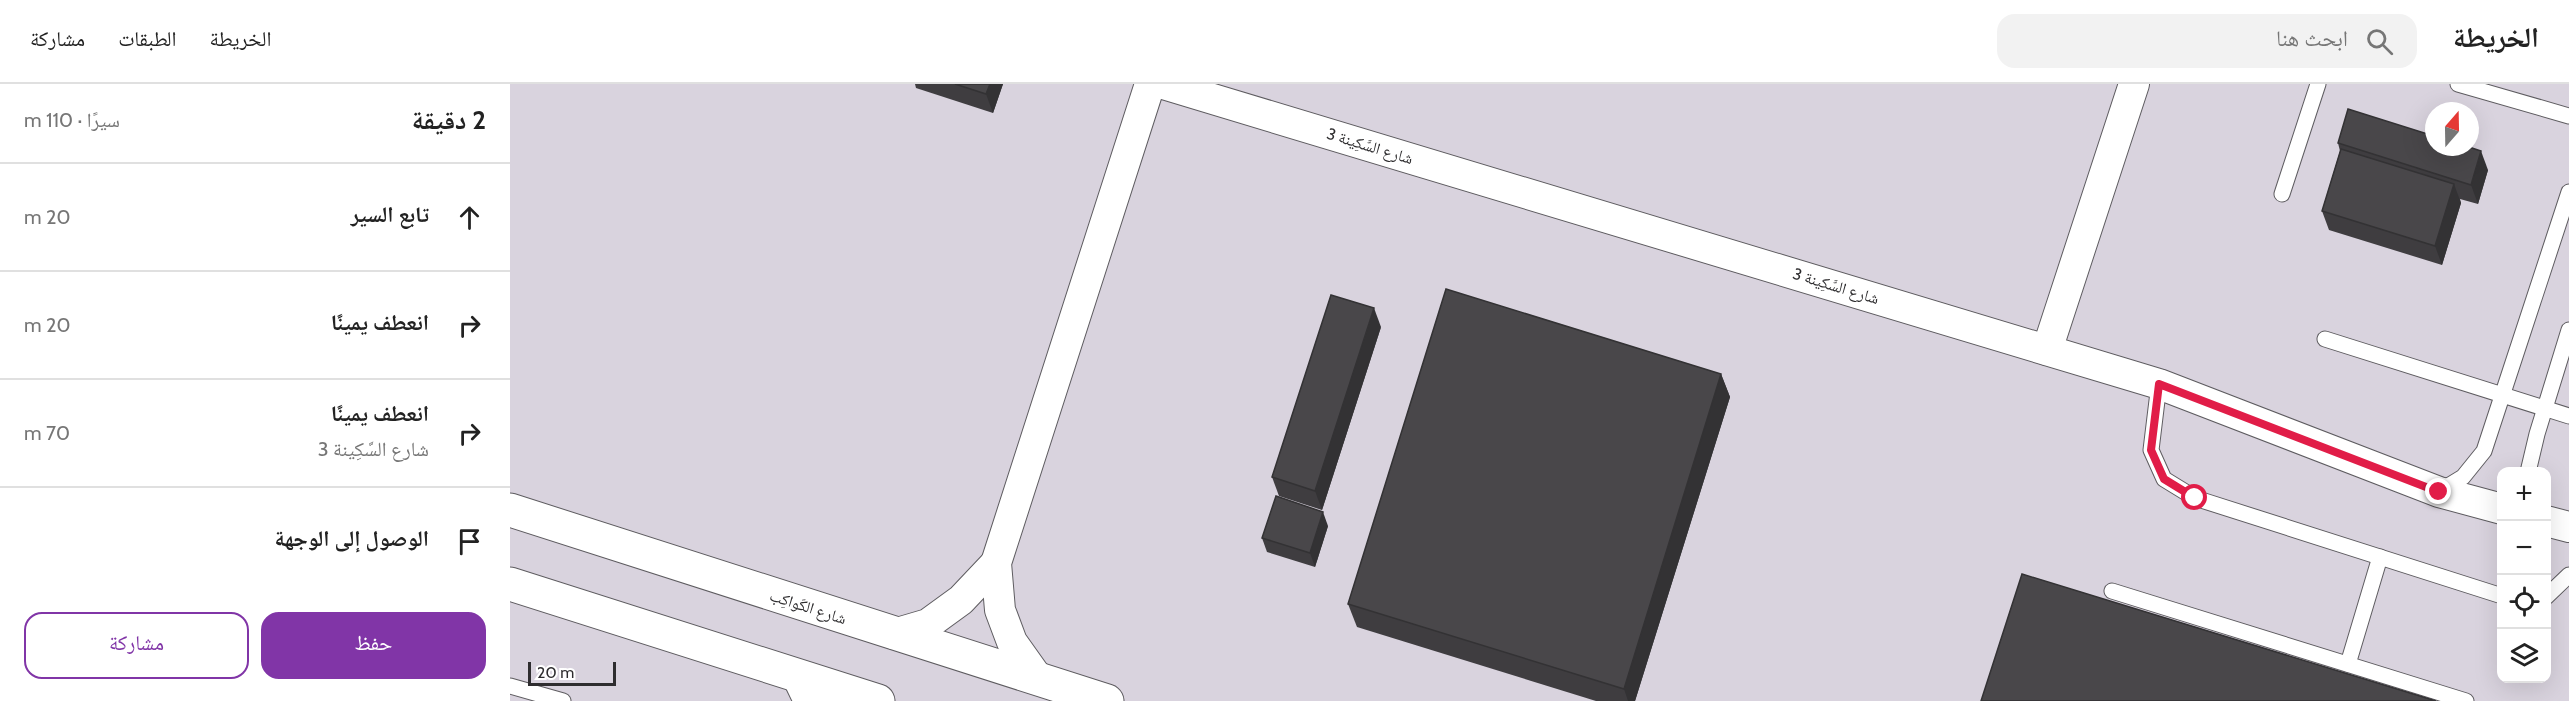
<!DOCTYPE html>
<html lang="ar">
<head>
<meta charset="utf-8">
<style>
  :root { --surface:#fff; --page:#f2f2f2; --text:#222; --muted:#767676; --line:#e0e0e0; --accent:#8135a7 }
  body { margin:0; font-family:Cabin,"Noto Naskh Arabic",sans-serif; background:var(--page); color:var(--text); direction:rtl }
  .controls { position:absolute; right:18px; bottom:18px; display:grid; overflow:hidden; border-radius:12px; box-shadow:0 6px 24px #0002 }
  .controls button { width:54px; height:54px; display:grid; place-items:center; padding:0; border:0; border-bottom:2px solid var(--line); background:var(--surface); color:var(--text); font:30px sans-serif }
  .compass { position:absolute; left:1915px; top:18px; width:54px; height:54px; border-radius:50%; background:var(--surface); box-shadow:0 6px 24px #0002; rotate:20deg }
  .scale { position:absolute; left:18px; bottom:15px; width:88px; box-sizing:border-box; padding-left:6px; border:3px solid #2e2d2f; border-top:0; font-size:16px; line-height:21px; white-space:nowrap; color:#2e2d2f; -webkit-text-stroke:4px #fff; paint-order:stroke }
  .stop { position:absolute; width:18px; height:18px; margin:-14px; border:4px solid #e11d48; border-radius:50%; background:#fff }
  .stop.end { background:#e11d48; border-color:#fff; box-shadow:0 2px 6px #0008 }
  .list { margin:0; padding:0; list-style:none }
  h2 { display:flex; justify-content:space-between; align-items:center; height:78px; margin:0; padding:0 24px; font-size:26px }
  h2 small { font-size:20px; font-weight:400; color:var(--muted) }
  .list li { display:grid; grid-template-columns:39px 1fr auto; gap:18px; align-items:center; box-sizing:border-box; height:108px; padding:0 24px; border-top:2px solid var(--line) }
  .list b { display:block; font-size:22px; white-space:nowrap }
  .list p { margin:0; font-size:20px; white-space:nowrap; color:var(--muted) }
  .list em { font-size:20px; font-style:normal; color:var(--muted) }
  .actions { display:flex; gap:12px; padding:18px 24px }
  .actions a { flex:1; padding:14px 0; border:2px solid var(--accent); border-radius:18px; text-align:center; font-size:21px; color:var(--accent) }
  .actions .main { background:var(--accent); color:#fff }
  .icon { flex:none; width:33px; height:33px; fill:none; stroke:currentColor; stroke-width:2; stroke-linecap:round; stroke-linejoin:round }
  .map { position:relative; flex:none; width:2059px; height:617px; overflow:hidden; direction:ltr }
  header { display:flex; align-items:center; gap:36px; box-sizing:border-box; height:84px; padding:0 30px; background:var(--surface); border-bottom:2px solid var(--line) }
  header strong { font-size:28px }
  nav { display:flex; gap:33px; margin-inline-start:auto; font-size:21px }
  .search { width:420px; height:54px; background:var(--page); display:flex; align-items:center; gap:15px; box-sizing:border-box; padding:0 21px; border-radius:18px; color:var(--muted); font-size:22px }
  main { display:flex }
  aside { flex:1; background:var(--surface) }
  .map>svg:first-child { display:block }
  .built { fill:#d9d3de; fill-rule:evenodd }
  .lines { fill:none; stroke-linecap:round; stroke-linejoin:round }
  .service-casing { stroke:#5e5c60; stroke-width:17 }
  .minor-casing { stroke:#5e5c60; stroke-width:32 }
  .tertiary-casing { stroke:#5e5c60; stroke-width:35 }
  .service { stroke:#fff; stroke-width:15 }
  .minor { stroke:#fff; stroke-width:30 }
  .tertiary { stroke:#fff; stroke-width:33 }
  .wall { fill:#3f3d40 }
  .shaded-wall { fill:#333234 }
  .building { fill:#49474a; stroke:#333234; stroke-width:1.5 }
  .route { stroke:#e11d48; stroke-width:8 }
  .labels { text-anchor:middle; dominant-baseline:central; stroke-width:6; stroke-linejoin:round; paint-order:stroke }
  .street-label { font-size:16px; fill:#2e2d2f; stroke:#fff }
</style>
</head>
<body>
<header>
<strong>الخريطة</strong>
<div class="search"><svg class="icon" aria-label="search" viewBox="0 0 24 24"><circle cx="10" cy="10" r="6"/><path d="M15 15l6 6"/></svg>ابحث هنا</div>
<nav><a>الخريطة</a><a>الطبقات</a><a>مشاركة</a></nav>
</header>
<main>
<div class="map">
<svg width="2059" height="617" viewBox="0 0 2059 617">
  <rect width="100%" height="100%" fill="#e4e1e6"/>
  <path class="built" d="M0,0h2059v617h-2059zM1924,27h36v36h-36zM1992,388h44v206h-44z"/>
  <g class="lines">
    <defs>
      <g id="service">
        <path d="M1948,0l111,32"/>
        <path d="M1772,110l36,-110"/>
        <path d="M1815,255l244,77"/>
        <path d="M1649,300l-8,66 13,29 31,19 307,98"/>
        <path d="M2018,388l9,-38 32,-104"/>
        <path d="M1930,407l23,-14 21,-26 85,-259"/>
        <path d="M1602,507l354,110"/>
        <path d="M2036,513l23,-22"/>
        <path d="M1838,580l32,-107"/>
        <path d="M0,602l53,15"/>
      </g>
      <g id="minor">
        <path d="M653,0l996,300 280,108 63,17"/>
        <path d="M1537,266l87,-266"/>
        <path d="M2036,437l23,6"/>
        <path d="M384,550l34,-10 33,-24 35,-37"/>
        <path d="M287,592l12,25"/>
        <path d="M529,596l-27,-38 -12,-32 -4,-47 154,-479"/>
      </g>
      <g id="tertiary">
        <path d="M0,426l597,191"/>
        <path d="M0,500l368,117"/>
      </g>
    </defs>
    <use href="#service" class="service-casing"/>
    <use href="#minor" class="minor-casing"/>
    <use href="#tertiary" class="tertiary-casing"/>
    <use href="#service" class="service"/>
    <use href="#minor" class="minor"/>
    <use href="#tertiary" class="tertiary"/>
  </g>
  <g class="wall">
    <path d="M405,0h88l-10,29 -77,-25z"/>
    <path d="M1828,59l150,27 -10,34 -18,-5 1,4 -19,62 -113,-35 -7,-19 18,-60z"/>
    <path d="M871,243l-59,183 -43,-14 -7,-19z"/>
    <path d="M1211,290l9,23 -95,304h-39l-239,-74 -9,-23z"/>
    <path d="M818,442l-13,41 -48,-15 -5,-14z"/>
  </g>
  <g class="shaded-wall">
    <path d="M480,0h13l-10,29 -7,-19z"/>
    <path d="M1971,67l7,19 -10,34 -7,-19z"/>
    <path d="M1944,100l7,19 -19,62 -7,-19z"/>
    <path d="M864,224l7,19 -59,183 -7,-19z"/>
    <path d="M1211,290l9,23 -95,304h-7l-4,-12z"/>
    <path d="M813,428l5,14 -13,41 -5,-14z"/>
  </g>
  <g class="building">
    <path d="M445,0h35l-4,10z"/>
    <path d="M1838,25l86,27v11h35l12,4 -10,34 -133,-42z"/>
    <path d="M1831,65l113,35 -19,62 -113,-35z"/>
    <path d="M936,205l275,85 -97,315 -276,-85z"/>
    <path d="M821,211l43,13 -59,183 -43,-14z"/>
    <path d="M766,412l47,16 -13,41 -48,-15z"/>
    <path d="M1512,490l414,127h-455z"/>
  </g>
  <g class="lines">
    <path class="route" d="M1685,414l-31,-19 -13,-29 8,-66 280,108"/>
  </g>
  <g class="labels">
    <g class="street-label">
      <text transform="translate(860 62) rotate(17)">شارع السَّكِينة 3</text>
      <text transform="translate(1326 202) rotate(17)">شارع السَّكِينة 3</text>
      <text transform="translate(298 523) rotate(18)">شارع الكَواكِب</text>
    </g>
  </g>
</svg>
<div class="controls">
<button>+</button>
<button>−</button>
<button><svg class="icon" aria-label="locate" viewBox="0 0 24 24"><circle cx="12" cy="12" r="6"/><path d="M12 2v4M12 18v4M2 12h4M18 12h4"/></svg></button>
<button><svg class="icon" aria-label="layers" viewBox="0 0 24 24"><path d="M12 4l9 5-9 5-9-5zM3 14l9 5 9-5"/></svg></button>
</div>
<svg class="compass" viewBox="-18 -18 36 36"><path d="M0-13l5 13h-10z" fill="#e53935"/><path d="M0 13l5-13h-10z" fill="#767676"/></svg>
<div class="scale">20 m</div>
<div class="stop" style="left:1685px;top:414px"></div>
<div class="stop end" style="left:1929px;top:408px"></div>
</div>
<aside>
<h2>2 دقيقة<small>سيرًا · 110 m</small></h2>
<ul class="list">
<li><svg class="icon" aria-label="ahead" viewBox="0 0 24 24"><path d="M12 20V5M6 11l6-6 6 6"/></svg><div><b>تابع السير</b></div><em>20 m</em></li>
<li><svg class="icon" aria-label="right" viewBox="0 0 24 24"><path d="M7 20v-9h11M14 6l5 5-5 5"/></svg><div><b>انعطف يمينًا</b></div><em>20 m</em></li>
<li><svg class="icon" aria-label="right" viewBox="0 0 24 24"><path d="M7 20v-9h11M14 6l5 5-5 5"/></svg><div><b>انعطف يمينًا</b><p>شارع السَّكِينة 3</p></div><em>70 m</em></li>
<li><svg class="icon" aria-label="arrive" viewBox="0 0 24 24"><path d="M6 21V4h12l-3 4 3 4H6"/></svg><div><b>الوصول إلى الوجهة</b></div></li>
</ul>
<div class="actions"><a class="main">حفظ</a><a>مشاركة</a></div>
</aside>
</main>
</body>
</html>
